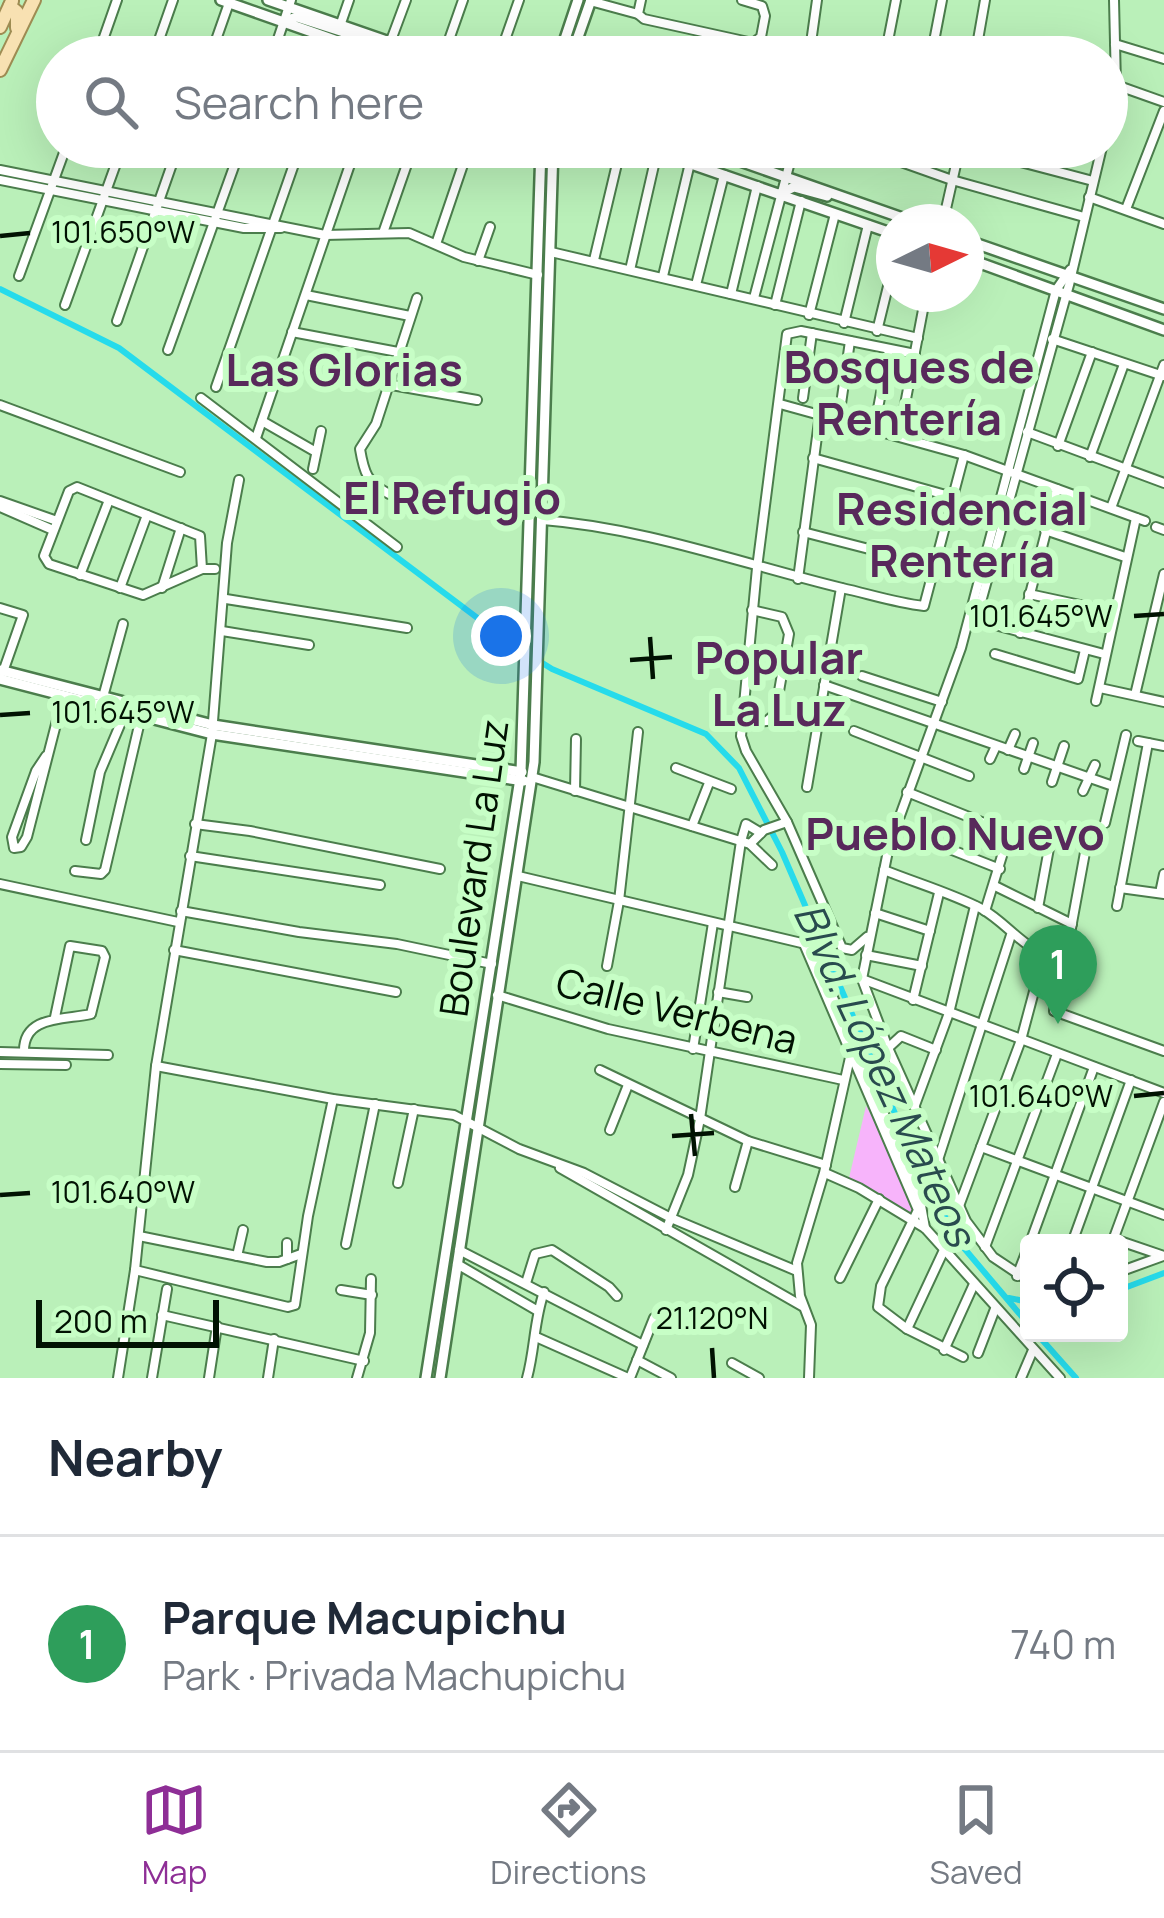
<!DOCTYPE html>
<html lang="en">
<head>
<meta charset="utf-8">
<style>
  :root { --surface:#fff; --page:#f2f2f3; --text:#1f2937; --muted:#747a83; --line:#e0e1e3; --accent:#8e2e96 }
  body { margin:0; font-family:Manrope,sans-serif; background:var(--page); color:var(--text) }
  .controls { position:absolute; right:36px; bottom:36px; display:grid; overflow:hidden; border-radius:12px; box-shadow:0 12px 48px #0002 }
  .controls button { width:108px; height:108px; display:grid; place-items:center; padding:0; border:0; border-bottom:3px solid var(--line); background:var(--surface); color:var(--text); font:60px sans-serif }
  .compass { position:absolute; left:876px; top:204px; width:108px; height:108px; border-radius:50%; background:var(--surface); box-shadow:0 12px 48px #0002; rotate:85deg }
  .scale { position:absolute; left:36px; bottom:30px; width:183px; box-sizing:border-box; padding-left:12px; border:6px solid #011202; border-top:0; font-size:33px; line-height:42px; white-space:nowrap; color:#011202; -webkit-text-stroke:9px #c7fec6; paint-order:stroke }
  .you { position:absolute; left:501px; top:636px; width:42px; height:42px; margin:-30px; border:9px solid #fff; border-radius:50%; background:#1a73e8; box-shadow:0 0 0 18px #1a73e833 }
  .badge { display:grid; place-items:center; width:78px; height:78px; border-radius:50%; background:var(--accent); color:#fff; font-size:39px; font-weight:700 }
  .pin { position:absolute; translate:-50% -99px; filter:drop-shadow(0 3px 6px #0008) }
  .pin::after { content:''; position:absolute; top:63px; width:42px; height:36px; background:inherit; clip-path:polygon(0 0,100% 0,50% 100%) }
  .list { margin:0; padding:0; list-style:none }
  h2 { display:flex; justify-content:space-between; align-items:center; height:156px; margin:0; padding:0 48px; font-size:51px }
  h2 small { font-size:39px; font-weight:400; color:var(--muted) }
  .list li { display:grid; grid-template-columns:78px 1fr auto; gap:36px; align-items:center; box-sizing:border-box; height:216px; padding:0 48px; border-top:3px solid var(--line) }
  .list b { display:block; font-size:45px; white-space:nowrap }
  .list p { margin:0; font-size:39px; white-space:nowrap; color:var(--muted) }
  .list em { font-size:39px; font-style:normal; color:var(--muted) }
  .icon { flex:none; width:66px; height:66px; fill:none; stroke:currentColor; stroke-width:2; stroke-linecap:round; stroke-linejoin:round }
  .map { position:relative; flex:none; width:1164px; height:1378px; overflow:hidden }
  .search { position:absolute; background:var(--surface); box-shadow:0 12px 48px #0002; left:36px; right:36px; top:36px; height:132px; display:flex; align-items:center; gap:30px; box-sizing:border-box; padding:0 42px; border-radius:66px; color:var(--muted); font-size:45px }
  .sheet { height:372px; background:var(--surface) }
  nav { display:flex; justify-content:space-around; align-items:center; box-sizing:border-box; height:168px; border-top:3px solid var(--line); background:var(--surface); font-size:33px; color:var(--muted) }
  nav a { display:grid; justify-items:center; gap:6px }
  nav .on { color:var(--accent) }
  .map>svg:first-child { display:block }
  .green { fill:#f7b4fb }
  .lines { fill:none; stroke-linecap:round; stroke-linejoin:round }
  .canal { stroke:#26dbeb; stroke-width:6 }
  .street-casing { stroke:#4b7d4c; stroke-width:12 }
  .secondary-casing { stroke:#4b7d4c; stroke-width:14 }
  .primary-casing { stroke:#9e8c53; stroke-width:16 }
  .street { stroke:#fff; stroke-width:8 }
  .secondary { stroke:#fff; stroke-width:9 }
  .primary { stroke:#f8e1b2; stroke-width:12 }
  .ticks { fill:none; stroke:#011202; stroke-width:4.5 }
  .labels { text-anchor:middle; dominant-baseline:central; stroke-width:12; stroke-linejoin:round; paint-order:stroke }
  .street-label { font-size:39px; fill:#011202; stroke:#c7fec6 }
  .water-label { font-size:42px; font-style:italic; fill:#294b4e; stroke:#c7fec6 }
  .quarter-label { font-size:45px; font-weight:bold; fill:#58295b; stroke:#c7fec6 }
  .ticks-label { font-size:30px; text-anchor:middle; fill:#011202; stroke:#c7fec6; stroke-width:12; stroke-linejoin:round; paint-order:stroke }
</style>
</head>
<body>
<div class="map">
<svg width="1164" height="1378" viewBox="0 0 1164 1378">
  <rect width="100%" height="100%" fill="#baf0b9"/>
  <path class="green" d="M866,1106l28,50 23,60 -68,-38z"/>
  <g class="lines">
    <g class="canal">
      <path d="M0,289l119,59 393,296 40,25 154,65 33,34 43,84 137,317 39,72 71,84"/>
      <path d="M1119,1290l45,-17"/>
      <path d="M1009,1298l20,4"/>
      <path d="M1036,1333l40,45"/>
    </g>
    <defs>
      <g id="street">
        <path d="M641,0l-3,14 6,5 109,24 8,-6 4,-21 -3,-10 -20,-6"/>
        <path d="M896,0l-8,41 36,16"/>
        <path d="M590,1l48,13"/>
        <path d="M340,26l9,-26"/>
        <path d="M390,43l16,-43"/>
        <path d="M1115,44l49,15"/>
        <path d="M97,57l20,-57"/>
        <path d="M153,57l20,-57"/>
        <path d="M210,57l19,-54"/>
        <path d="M272,57l19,-57"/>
        <path d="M332,57l5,-16"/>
        <path d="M443,57l20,-57"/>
        <path d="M499,57l20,-57"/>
        <path d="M809,57l8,-57"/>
        <path d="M931,57l11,-57"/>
        <path d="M975,57l10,-57"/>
        <path d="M1116,85l48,17"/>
        <path d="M1107,129l9,-44 -2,-85"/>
        <path d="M859,147l93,33 132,37"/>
        <path d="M964,147l129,34"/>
        <path d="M0,170l325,65 84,-2 55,24 74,18"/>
        <path d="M0,180l244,48h37"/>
        <path d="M1089,197l75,27"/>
        <path d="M1126,209l38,-98"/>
        <path d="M943,222l17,-75"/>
        <path d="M383,233l30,-86"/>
        <path d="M436,244l33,-97"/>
        <path d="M551,252l367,86"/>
        <path d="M594,260l27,-113"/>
        <path d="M478,261l12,-34"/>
        <path d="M630,270l27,-118"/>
        <path d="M19,276l47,-129"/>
        <path d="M663,276l27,-113"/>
        <path d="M696,285l28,-110"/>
        <path d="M731,294l26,-108"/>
        <path d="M306,295l104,21"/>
        <path d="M754,298l40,-151"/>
        <path d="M65,305l57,-158"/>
        <path d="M775,305l26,-104"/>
        <path d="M809,315l26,-101"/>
        <path d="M117,321l61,-174"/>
        <path d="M844,323l24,-98"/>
        <path d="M877,331l17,-69"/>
        <path d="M292,332l106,20"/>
        <path d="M1052,339l111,37"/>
        <path d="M168,350l73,-203"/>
        <path d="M386,384l91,16"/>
        <path d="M216,387l84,-240"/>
        <path d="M201,398l196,149"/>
        <path d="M803,398l9,-65"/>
        <path d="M780,404l184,51 181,66"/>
        <path d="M841,404l9,-63"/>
        <path d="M0,405l180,67"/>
        <path d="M876,419l13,-69"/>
        <path d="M262,421l54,31"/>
        <path d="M1027,432l137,51"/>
        <path d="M899,436l27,-142"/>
        <path d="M256,438l100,-291"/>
        <path d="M1058,446l34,-94"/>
        <path d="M1090,457l34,-93"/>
        <path d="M813,458l140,39"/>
        <path d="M313,469l8,-38"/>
        <path d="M389,494c-22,-12 -25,-21 -29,-45l16,-25 41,-126"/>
        <path d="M0,501l57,20"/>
        <path d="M0,507l53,23"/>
        <path d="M1111,508l53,-143"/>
        <path d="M543,520c102,8 200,44 299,68 27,6 54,15 82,18l40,-151"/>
        <path d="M1156,527l8,3"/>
        <path d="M1045,530l80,27"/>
        <path d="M803,532l132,34"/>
        <path d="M202,569l-2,-33 -123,-49 -8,4 -25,65 5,8 94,31 59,-26h13"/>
        <path d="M80,575l29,-75"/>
        <path d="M798,579l22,-165"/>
        <path d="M120,588l27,-73"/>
        <path d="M162,588l19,-60"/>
        <path d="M1029,594l84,18"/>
        <path d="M226,599l181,29"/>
        <path d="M0,608l23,7 -20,57"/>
        <path d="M976,620l93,-335 33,-138"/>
        <path d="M976,620l128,34"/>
        <path d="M222,631l87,14"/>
        <path d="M1020,633l37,-144"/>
        <path d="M995,654l83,25 7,-29"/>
        <path d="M862,676l80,26"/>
        <path d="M824,685l289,101"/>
        <path d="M1100,688l64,14"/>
        <path d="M1135,695l29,-121"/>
        <path d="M103,697l20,-73"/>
        <path d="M1096,701l40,-183"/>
        <path d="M743,723l24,-2 8,-7 14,-80 -7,-17 -30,-7"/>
        <path d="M854,731l115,45"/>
        <path d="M1138,741l26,5"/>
        <path d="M1008,750l7,-16"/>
        <path d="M46,756l-10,15 -24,66 2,11 7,-1 6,-10 36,-140"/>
        <path d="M990,759l6,-13"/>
        <path d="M676,768l55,21"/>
        <path d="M1024,769l9,-26"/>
        <path d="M532,777l218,67 22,21"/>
        <path d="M1052,782l12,-36"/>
        <path d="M807,787l34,-199"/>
        <path d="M575,791l1,-52"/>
        <path d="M1083,791l12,-26"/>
        <path d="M907,792l102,41 -24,78"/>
        <path d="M1105,823l21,-88"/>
        <path d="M195,824l55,7 190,38"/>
        <path d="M692,826l17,-43"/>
        <path d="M894,827l106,42"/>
        <path d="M86,840l14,-68 25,-59"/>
        <path d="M750,844l14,-14 23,-8"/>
        <path d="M190,856l190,29"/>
        <path d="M884,870c32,13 67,23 98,39 27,15 46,47 79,49l6,-8 19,-103"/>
        <path d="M75,871l26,3 4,-4 36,-153"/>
        <path d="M518,876l292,69 109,249 6,34"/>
        <path d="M0,884l178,38"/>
        <path d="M995,886l77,38"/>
        <path d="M1120,888l44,6"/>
        <path d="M1160,893l4,-19"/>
        <path d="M1117,906l31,-163"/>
        <path d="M1038,908l14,-76"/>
        <path d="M181,911l118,21 98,12 95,20"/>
        <path d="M875,913l55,18"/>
        <path d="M867,937l-15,13 -10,-2 -55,-126 -41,-71 -5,-15 16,-168 30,-234 14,-3 114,23"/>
        <path d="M804,944l114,266 -37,76 -3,21 29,22 56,28"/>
        <path d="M174,950l222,42"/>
        <path d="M866,955l56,11"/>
        <path d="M607,966l12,-65 19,-169"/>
        <path d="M862,979l302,114"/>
        <path d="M718,992l29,5"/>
        <path d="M1055,994l-1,17 110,40"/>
        <path d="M497,995l111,34 235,51"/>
        <path d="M913,1000l26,-107"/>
        <path d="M888,1048l13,-12 35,14"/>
        <path d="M693,1049l20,-126"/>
        <path d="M0,1052l108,3"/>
        <path d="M24,1052c-1,-37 41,-32 67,-38l14,-57 -3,-6 -32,-5 -15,71"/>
        <path d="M0,1064l66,1"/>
        <path d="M156,1066l177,33 121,16 65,34 65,24 87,45 126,53"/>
        <path d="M600,1070l148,71 78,24"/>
        <path d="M915,1105l34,-92 26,-107"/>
        <path d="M610,1130l18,-45"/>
        <path d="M981,1147l183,68"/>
        <path d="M938,1160l73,-225"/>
        <path d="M560,1168l242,138"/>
        <path d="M825,1173l34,15 66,40 135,150"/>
        <path d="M398,1183l16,-74"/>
        <path d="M735,1187l13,-46"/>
        <path d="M959,1206l62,-166 23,-86"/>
        <path d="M666,1230l22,-55 12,-56 41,-278 5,-17 15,9"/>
        <path d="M139,1236l128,26h12l22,-8"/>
        <path d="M1114,1239l50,17"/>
        <path d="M1030,1243l64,-176"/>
        <path d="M1072,1243l59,-163"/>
        <path d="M1112,1243l52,-141"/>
        <path d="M346,1244l29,-140"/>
        <path d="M985,1247l72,-193"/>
        <path d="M459,1250l184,95"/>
        <path d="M237,1256l6,-26"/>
        <path d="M287,1259v-16"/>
        <path d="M457,1264l81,47"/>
        <path d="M135,1270l153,37 7,-2 13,-89 25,-117"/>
        <path d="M1119,1272l44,-16"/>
        <path d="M1017,1276l12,-31"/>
        <path d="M840,1278l39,-79"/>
        <path d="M1029,1281l-36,-24 -27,-36 -78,-173 -26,-69 27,-133 72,-198 95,-358 14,-20"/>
        <path d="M526,1283l9,-29 17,-4 57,37 8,9"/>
        <path d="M341,1290l31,5"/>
        <path d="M162,1315l202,46"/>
        <path d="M907,1329l37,-79"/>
        <path d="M536,1337l92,41"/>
        <path d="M944,1350l30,-66"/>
        <path d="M978,1353l17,-44"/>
        <path d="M637,1360l34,18"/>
        <path d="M732,1363l27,15"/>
        <path d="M118,1378l17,-108 21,-204 56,-332 15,-191 12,-63"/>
        <path d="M152,1378l15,-89"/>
        <path d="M209,1378l8,-52"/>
        <path d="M268,1378l6,-39"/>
        <path d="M357,1378l13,-45 1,-54"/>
        <path d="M527,1378c8,-29 7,-58 17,-86"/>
        <path d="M630,1378l24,-60"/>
        <path d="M809,1378l2,-53 -11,-29 -3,-33 27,-90 27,-120"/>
        <path d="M1021,1378l12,-28"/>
      </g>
      <g id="secondary">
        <path d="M221,0l162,57"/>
        <path d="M268,0l165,57"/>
        <path d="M284,21l13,-4 59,19"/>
        <path d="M559,57l19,-57"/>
        <path d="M571,57l20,-57"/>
        <path d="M642,147l252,87"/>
        <path d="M700,147l214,75"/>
        <path d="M781,193l13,-6 33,9"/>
        <path d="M966,240l198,69"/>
        <path d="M966,258l198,72"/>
        <path d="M0,670l213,55 309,47"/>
        <path d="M0,679l212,55 312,47"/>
        <path d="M426,1378l95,-606 20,-625"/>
        <path d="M440,1378l94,-616 19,-615"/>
      </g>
      <g id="primary">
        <path d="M10,6l7,6v16"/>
        <path d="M0,27l12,-26"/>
        <path d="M0,70l34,-70"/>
      </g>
    </defs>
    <use href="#street" class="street-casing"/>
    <use href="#secondary" class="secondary-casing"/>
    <use href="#primary" class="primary-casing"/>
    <use href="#street" class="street"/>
    <use href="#secondary" class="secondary"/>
    <use href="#primary" class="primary"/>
  </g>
  <path class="ticks" d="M0,236l30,-3M1134,616l30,-2M650,637l3,42M630,660l42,-3M0,715l30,-2M1134,1096l30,-3M691,1114l4,42M672,1136l42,-3M0,1195l30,-2M712,1348l2,30"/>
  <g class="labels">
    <g class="street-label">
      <text transform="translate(473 868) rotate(-82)">Boulevard La Luz</text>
      <text transform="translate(677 1010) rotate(14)">Calle Verbena</text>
    </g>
    <g class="water-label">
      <text transform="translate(886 1074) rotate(65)">Blvd. López Mateos</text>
    </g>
    <g class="quarter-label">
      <text x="909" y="366">Bosques de<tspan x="909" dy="52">Rentería</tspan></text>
      <text x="344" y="369">Las Glorias</text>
      <text x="452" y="497">El Refugio</text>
      <text x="962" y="508">Residencial<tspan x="962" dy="52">Rentería</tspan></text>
      <text x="779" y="657">Popular<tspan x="779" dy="52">La Luz</tspan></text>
      <text x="955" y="833">Pueblo Nuevo</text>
    </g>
  </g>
  <g class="ticks-label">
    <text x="123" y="243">101.650°W</text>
    <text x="1041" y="627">101.645°W</text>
    <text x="123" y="723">101.645°W</text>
    <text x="1041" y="1107">101.640°W</text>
    <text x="123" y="1203">101.640°W</text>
    <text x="712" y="1329">21.120°N</text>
  </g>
</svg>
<div class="controls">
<button><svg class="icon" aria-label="locate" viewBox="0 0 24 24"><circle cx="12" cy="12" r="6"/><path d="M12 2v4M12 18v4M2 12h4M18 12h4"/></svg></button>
</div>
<svg class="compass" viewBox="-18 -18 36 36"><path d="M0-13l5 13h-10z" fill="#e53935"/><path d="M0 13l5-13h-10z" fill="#747a83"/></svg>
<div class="scale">200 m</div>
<div class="you"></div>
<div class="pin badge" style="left:1058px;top:1024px;background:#2e9e5b">1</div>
<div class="search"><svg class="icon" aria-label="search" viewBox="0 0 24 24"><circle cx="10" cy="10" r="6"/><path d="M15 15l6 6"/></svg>Search here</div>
</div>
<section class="sheet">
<h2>Nearby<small></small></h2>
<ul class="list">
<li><span class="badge" style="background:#2e9e5b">1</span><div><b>Parque Macupichu</b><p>Park · Privada Machupichu</p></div><em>740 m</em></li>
</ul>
</section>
<nav>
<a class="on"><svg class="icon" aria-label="map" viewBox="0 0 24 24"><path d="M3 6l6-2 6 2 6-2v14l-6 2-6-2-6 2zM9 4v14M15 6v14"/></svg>Map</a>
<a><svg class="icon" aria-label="directions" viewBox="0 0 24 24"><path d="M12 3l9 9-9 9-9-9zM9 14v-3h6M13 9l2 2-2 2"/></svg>Directions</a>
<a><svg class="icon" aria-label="saved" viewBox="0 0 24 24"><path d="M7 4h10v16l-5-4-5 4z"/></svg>Saved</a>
</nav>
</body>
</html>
